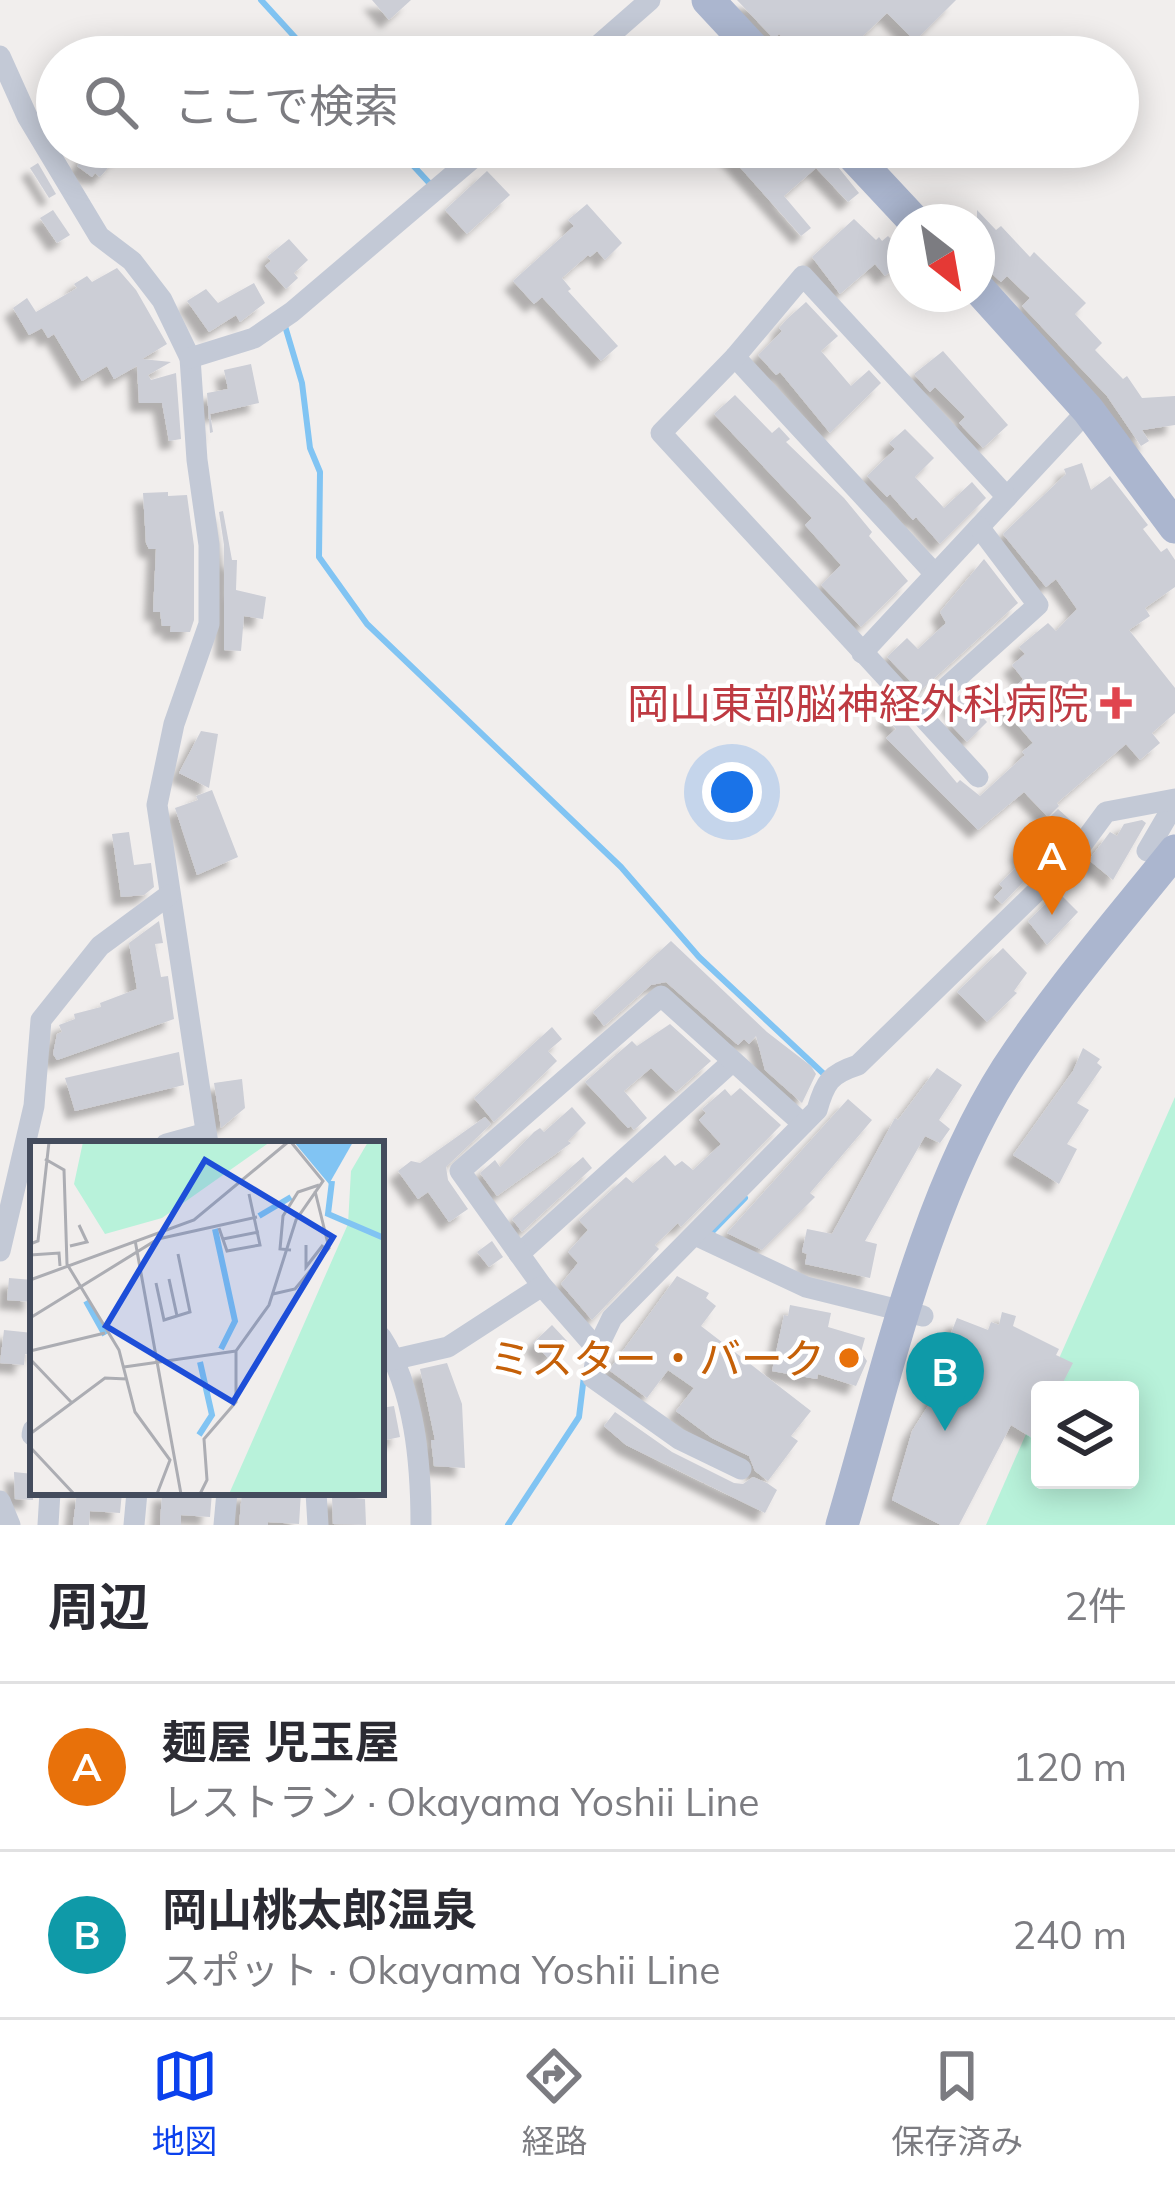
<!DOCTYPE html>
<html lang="ja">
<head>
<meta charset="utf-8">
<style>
  :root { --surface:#fff; --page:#f7f7f7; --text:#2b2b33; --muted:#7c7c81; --line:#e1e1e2; --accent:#0b41ed }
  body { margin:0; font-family:Mulish,"Noto Sans JP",sans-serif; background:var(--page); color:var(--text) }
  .controls { position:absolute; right:36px; bottom:36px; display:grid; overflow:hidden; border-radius:12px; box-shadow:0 6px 30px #0003 }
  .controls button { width:108px; height:108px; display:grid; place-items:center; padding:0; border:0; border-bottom:3px solid var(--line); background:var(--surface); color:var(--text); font:60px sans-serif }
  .compass { position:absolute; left:887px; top:204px; width:108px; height:108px; border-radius:50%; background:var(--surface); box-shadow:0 6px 30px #0003; rotate:149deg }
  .you { position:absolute; left:732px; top:792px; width:42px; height:42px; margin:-30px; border:9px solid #fff; border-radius:50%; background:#1a73e8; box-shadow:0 0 0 18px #1a73e833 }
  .badge { display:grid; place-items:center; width:78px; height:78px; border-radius:50%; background:var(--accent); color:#fff; font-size:39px; font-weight:700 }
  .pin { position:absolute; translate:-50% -99px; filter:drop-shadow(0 3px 6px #0008) }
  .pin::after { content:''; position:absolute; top:63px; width:42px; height:36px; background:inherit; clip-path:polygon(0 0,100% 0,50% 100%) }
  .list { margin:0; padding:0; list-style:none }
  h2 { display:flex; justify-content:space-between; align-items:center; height:156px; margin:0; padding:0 48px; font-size:51px }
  h2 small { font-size:39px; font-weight:400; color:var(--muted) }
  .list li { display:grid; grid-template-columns:78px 1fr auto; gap:36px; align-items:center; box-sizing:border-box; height:168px; padding:0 48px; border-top:3px solid var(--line) }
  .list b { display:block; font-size:45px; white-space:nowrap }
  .list p { margin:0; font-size:39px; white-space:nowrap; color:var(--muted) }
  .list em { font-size:39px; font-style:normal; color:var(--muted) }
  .icon { flex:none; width:66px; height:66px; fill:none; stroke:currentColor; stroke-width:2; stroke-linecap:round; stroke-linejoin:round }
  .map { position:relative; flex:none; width:1175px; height:1525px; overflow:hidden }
  .search { position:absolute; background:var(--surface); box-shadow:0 6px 30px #0003; left:36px; right:36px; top:36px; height:132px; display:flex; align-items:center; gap:30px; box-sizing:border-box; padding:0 42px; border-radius:66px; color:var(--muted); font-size:45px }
  .sheet { height:492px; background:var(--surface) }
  nav { display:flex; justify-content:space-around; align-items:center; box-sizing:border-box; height:168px; border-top:3px solid var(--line); background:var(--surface); font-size:33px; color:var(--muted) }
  nav a { display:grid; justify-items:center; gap:6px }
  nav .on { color:var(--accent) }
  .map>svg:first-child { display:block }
  .green { fill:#b8f2da }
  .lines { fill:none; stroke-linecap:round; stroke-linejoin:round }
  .stream { stroke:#81c4f3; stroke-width:6 }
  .building { fill:#ccced6; filter:url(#shadow) }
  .street { stroke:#c3c9d6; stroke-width:21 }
  .primary { stroke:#abb6cf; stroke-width:33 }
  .health-dot { fill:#e0444e; stroke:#fff; stroke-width:4.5 }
  .food-dot { fill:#e8710a; stroke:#fff; stroke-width:4.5 }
  .labels { text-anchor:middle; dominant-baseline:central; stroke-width:9; stroke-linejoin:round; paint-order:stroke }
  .health-label { font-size:42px; fill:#be3a42; stroke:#fff; text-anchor:end }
  .food-label { font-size:42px; fill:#c56008; stroke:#fff; text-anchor:end }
  .inset-river { fill:none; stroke:#81c4f3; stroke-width:6 }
  .inset-road { fill:none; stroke:#acadb3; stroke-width:3 }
  .view { fill:#1d4ed8; fill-opacity:0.15; stroke:#1d4ed8; stroke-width:6 }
  .inset-edge { fill:none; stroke:#444c5d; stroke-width:6 }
</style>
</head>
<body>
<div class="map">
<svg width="1175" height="1525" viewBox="0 0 1175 1525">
  <defs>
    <filter id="shadow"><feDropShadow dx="-9" dy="9" stdDeviation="3" flood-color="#0004"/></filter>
  </defs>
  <rect width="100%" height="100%" fill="#f1eeed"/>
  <path class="green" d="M1175,1097v428h-189l54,-123v78h90v-90h-85z"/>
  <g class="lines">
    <g class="stream">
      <path d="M261,0l52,57"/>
      <path d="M396,147l36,39"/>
      <path d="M285,326l17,57 8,65 10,24 -1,85 48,67 254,243 78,90 127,119"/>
      <path d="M708,1236l37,-38"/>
      <path d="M508,1525l71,-108 5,-41"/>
    </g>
  </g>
  <g class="building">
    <path d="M372,0h39l-22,20z"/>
    <path d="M737,0h219l-41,41 -28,-28 -46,44h-29l-14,-14 -5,5 -14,-14 -5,5z"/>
    <path d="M92,147h34l-26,30 -5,-4 -3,4 -15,-11z"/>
    <path d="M722,147h100l37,46 -11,9 -32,-34 -32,28 27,32 -10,8z"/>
    <path d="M38,163l18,31 -7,4 -19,-30z"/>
    <path d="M487,171l23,24 -43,39 -22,-24z"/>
    <path d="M587,204l35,39 -17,17 -8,-9 -7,6 -2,-2 -26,23 9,11 -3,2 50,55 -17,15 -59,-64 -8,7 -21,-23 61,-55 -6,-6z"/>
    <path d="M53,210l17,25 -13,8 -17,-25z"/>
    <path d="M977,210l19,20 5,-4 29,31 4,-5 52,51 -11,11 27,29 -7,7 28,29 4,-3 15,22 33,-2v29l-33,5 7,11 -8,5 -34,-50 -85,-90 8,-8 -23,-22 -6,6 -24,-22z"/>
    <path d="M854,219l22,21 3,-3 3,4 6,-5 3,3 6,-5 8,6v19l-20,17 -10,-12 -35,30 -28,-37z"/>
    <path d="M289,239l19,21 -14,13 4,5 -12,11 -21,-23 6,-5 -4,-4z"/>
    <path d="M117,268l19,22 31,54 -25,15 29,3 -23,13 3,5 25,-7 5,66 -12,2 -7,-38h-23l-2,-37 -23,13 -7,-13 -25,15 -28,-47 -6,4 -6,-10 -13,7 -16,-27 14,-10 9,14 41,-24 -3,-4 13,-8 5,6z"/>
    <path d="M254,283l11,20 -25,19 -4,-7 -27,17 -22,-31 19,-12 12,14z"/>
    <path d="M806,302l32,34 -17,15 30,35 18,-16 12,13 -51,50 -50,-61 -4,3 -18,-20 24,-24 -3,-3 8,-9z"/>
    <path d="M943,351l65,74 -25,23 -24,-25 6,-6 -30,-30 -5,5 -16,-18z"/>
    <path d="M251,364l8,39 -49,11 3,18 -3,1 -3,-40 21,-4 -4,-19z"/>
    <path d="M735,395l37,38 7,-6 11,12 -4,3 58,56 28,34 -3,4 39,45 -47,46 -40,-42 20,-20 -36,-40 7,-7 -98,-104z"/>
    <path d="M905,429l29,29 -19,19 29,31 28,-26 14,16 -46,46 -24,-27 -3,3 -23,-26 -3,3 -20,-21 28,-27 -6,-6z"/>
    <path d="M1082,463l9,27 19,-14 38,49 -5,4 18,23 6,-4 8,12v27l-30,21 5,8 -21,14 46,58v25l-23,20 8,10 -20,17 -14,-16 -69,59 2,3 -11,11 -24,-25 -46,38 -92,-92 10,-9 -11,-12 9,-9 63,75 3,-3 20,16 45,-41 -3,-3 11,-9 -31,-36 18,-14 -5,-6 8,-8 -11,-14 13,-11 -6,-7 29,-24 8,8 21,-22 -21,-30 -10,8 -43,-53 63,-60 -2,-5z"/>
    <path d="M168,492v4l19,-1 7,51v74l-4,12h-20l1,-6h-9l-2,-14h-7l3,-63h-7l-3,-6 -3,-50z"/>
    <path d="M223,511l9,49h5l-1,30 30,7 -3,22 -19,-3 -3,35 -17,-1v-105l-5,-33z"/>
    <path d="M984,559l34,44 -98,88 -33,-34 20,-19 11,11 28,-26 -6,-11z"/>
    <path d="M961,694l26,28 -20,20 -17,-18 10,-9 -10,-11z"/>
    <path d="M201,731l17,3 -9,54 -30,-15z"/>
    <path d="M212,790l26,67 -41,18 -22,-67 23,-8 -2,-4z"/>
    <path d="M1058,809l19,17 -75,78 -8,-7 9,-9 -4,-4 26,-25 -6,-7 5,-5 -2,-3z"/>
    <path d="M1142,820l4,3 -33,57 -24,-20 21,-28 7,4 7,-12z"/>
    <path d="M129,832l5,33 17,-2 3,24 -10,8 -23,2 -9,-63z"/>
    <path d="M1058,892l20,20 -31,33 -19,-24z"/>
    <path d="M159,921l4,22 -8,1 6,33 7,-1 6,43 -117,41 -4,-6 4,-20 5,-2 -3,-7 16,-6 -1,-5 27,-7 -1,-4 37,-14 -8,-46z"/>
    <path d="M671,941l96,91 44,34 5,8 -14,29 -37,-33 -9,-34 -7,8 -5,-5 -6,6 -72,-63 -15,3 -47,41 -11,-14z"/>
    <path d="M1003,948l24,25 -13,18 3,2 -30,29 -30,-30z"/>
    <path d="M670,1024l41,37 -35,31 -25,-24 -27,23 23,27 -13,12 -3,-4 -3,2 -43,-46 47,-41 5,5z"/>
    <path d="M552,1027l10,12 -14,12 9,10 -63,61 -20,-24z"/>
    <path d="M1083,1048l17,11 -3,4 5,4 -25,36 12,7 -22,34 10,5 -18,35 -46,-29 60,-84z"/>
    <path d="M179,1052l5,33 -109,26 -10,-33z"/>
    <path d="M937,1068l25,17 -23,35 11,9 -10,14 -15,-7 -60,105 12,3 -7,34 -65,-14 2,-10 -5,-2 5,-23 25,5 63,-116 3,2z"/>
    <path d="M242,1079l3,29 -24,20 -7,-45z"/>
    <path d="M740,1088l41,37 -100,102 -3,-4 -23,22 4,4 -67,71 -31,-36 17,-21 -10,-11 20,-22 -9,-10 47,-43 7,6 32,-28 10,11 7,-5 11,9 28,-26 -22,-24 7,-7 -4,-4 23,-20 6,7z"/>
    <path d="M848,1099l24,21 -62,73 5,4 -53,53 -35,-17z"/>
    <path d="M572,1107l14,16 -18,18 3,2 -74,53 -17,-23 15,-13 5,7 34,-35 6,-4 4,4z"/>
    <path d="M485,1117l6,7 -45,43 2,13 20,29 -19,13 -21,-30 -10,7 -20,-28 13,-10 9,2z"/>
    <path d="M583,1157l9,11 -70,64 -10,-13z"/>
    <path d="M492,1241l11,16 -14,10 -12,-15z"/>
    <path d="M677,1276l32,17 -3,5 10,8 -15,20 110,85 -20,25 7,5 -30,40 -13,-10 -6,-15 -37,-18 -36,-27 18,-23 -26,-18 -21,28 -38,-28z"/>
    <path d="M9,1278l24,2v22l-26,-2z"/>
    <path d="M790,1305l41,8 -3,14 37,11 -4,14 6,9 -11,25 -38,-12 -1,5 -45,-8 12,-56 4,1z"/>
    <path d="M1002,1312l14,4 -3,10 46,23 -3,6 17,8 -14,27h-19v37l-6,12 -23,-14 -52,100h-18l-49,-25 20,-69 30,-47 -10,-3 25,-63 31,12 3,-8 8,3z"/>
    <path d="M552,1325l15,16 -18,18 -16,-16z"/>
    <path d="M4,1330l29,3v22l-8,-1 -1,11 -24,-2z"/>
    <path d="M447,1363l15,41 3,64 -31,-2 -3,-26h4l-15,-71z"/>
    <path d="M394,1406l6,31 -19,4v-33z"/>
    <path d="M615,1412l57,40 62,31 9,1 10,-7 14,6 10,7 -12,23 -139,-68 -22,-19z"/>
    <path d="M14,1472l19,2v26l-18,-1z"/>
    <path d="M77,1492h45l-2,21 -30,-2 -1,14h-16z"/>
    <path d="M162,1492h50l-2,25 -29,-2v10h-21z"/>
    <path d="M242,1492h59l-2,32 -31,-2v3h-29z"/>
    <path d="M332,1496l33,3 1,26 -33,-1z"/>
  </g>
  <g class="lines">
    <g class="street">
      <path d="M0,56l27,60 72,120 33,25 30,39 28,58 7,102 12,85v79l-35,100 -17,81 51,339"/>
      <path d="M585,57l65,-57"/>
      <path d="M735,357l200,217"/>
      <path d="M190,358l64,-20 38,-26 194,-165"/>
      <path d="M862,653l226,-243"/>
      <path d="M918,713l120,-108 -59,-78"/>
      <path d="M978,777l-317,-344 74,-76 68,-81 204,221"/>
      <path d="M1147,851l28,-48"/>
      <path d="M166,1144l40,-11"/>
      <path d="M695,1235l111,52 117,29"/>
      <path d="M0,1251l34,-145 7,-86 59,-74 69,-51"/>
      <path d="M519,1254l214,-193"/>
      <path d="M381,1337c34,53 40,126 40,188"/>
      <path d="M597,1349l-55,-63 -82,-115 201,-175 142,128"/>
      <path d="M387,1361l61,-14 94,-61"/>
      <path d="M32,1435l1,-5"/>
      <path d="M741,1469l-62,-30 -86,-61 4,-29 15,-31 205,-208c8,-28 13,-36 41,-45l217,-211 31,-42 69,-13"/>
      <path d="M316,1492l2,33"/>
      <path d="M0,1501l10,24"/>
      <path d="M48,1525l2,-33"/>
      <path d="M134,1525l3,-33"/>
      <path d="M224,1525l3,-33"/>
    </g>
    <g class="primary">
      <path d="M708,0l53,57"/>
      <path d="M845,147l70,75"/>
      <path d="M977,287l111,123 87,117"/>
      <path d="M842,1525c44,-148 82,-326 165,-456 50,-77 111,-147 168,-218"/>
    </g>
  </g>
  <path class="health-dot" d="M1110 685h12v12h12v12h-12v12h-12v-12h-12v-12h12z"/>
  <circle class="food-dot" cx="849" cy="1358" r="12"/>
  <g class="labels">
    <g class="health-label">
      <text x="1089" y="703">岡山東部脳神経外科病院</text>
    </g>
    <g class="food-label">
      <text x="825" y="1358">ミスター・バーク</text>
    </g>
  </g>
  <g transform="translate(30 1141)">
    <rect width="354" height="354" fill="#f1eeed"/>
    <path d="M53,1h187l-108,76 -57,16 -31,-50zM338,1h16v352h-155l119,-270 3,-53z" fill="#b8f2da"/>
    <path d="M264,1h59l-24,42z" fill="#81c4f3"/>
    <path class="inset-river" d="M302,40l-4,33 56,24M229,75l32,-19M185,88l20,92 -14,28M56,160l19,34M169,294l13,-20 -12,-53"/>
    <path class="inset-road" d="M15,18l19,11 3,94 52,86 16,62 35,48 -13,34M189,87l8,23 33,-6 -11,-51M193,98l36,-7M105,99l46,254M0,103l8,-3 11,-99M276,104v22l17,-22M40,105l17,-4 -8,-17M261,109l-11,-1 3,-33 15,-24 21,-7M0,114l29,-2 1,13M139,138l8,37M0,139l164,-60 94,-78M126,142l8,37 26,-8 -12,-58M243,153l22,-5 34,-41 -14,-57M0,177l128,-79 99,-22M0,210l75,-18M0,218l42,44M94,226l112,-16M0,293l75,-56 22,1M0,306l44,47M170,353l7,-14 -3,-41 32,-37v-51l33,-46 27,-85 27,-39 -32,-39"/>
    <path class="view" d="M175,19l128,77 -100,165 -127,-76z"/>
    <rect width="354" height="354" class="inset-edge"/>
  </g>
</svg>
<div class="controls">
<button><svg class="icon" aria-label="layers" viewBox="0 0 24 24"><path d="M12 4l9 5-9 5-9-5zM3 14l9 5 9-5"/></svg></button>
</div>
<svg class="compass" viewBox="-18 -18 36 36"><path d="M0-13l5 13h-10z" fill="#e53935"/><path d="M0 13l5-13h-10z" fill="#7c7c81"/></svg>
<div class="you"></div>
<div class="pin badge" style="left:1052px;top:915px;background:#e8710a">A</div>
<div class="pin badge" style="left:945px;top:1431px;background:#0f9aa8">B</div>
<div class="search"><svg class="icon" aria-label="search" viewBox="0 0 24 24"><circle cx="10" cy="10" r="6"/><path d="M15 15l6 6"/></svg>ここで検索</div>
</div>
<section class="sheet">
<h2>周辺<small>2件</small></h2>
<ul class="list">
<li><span class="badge" style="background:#e8710a">A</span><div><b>麺屋 児玉屋</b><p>レストラン · Okayama Yoshii Line</p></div><em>120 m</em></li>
<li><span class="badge" style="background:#0f9aa8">B</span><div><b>岡山桃太郎温泉</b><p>スポット · Okayama Yoshii Line</p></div><em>240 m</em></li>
</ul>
</section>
<nav>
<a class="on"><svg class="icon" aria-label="map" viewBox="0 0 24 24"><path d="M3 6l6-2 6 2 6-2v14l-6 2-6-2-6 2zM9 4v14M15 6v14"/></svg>地図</a>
<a><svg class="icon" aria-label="directions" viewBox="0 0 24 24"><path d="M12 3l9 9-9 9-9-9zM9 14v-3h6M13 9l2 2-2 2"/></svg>経路</a>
<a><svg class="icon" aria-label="saved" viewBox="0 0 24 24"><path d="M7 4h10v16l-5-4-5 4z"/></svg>保存済み</a>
</nav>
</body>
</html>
